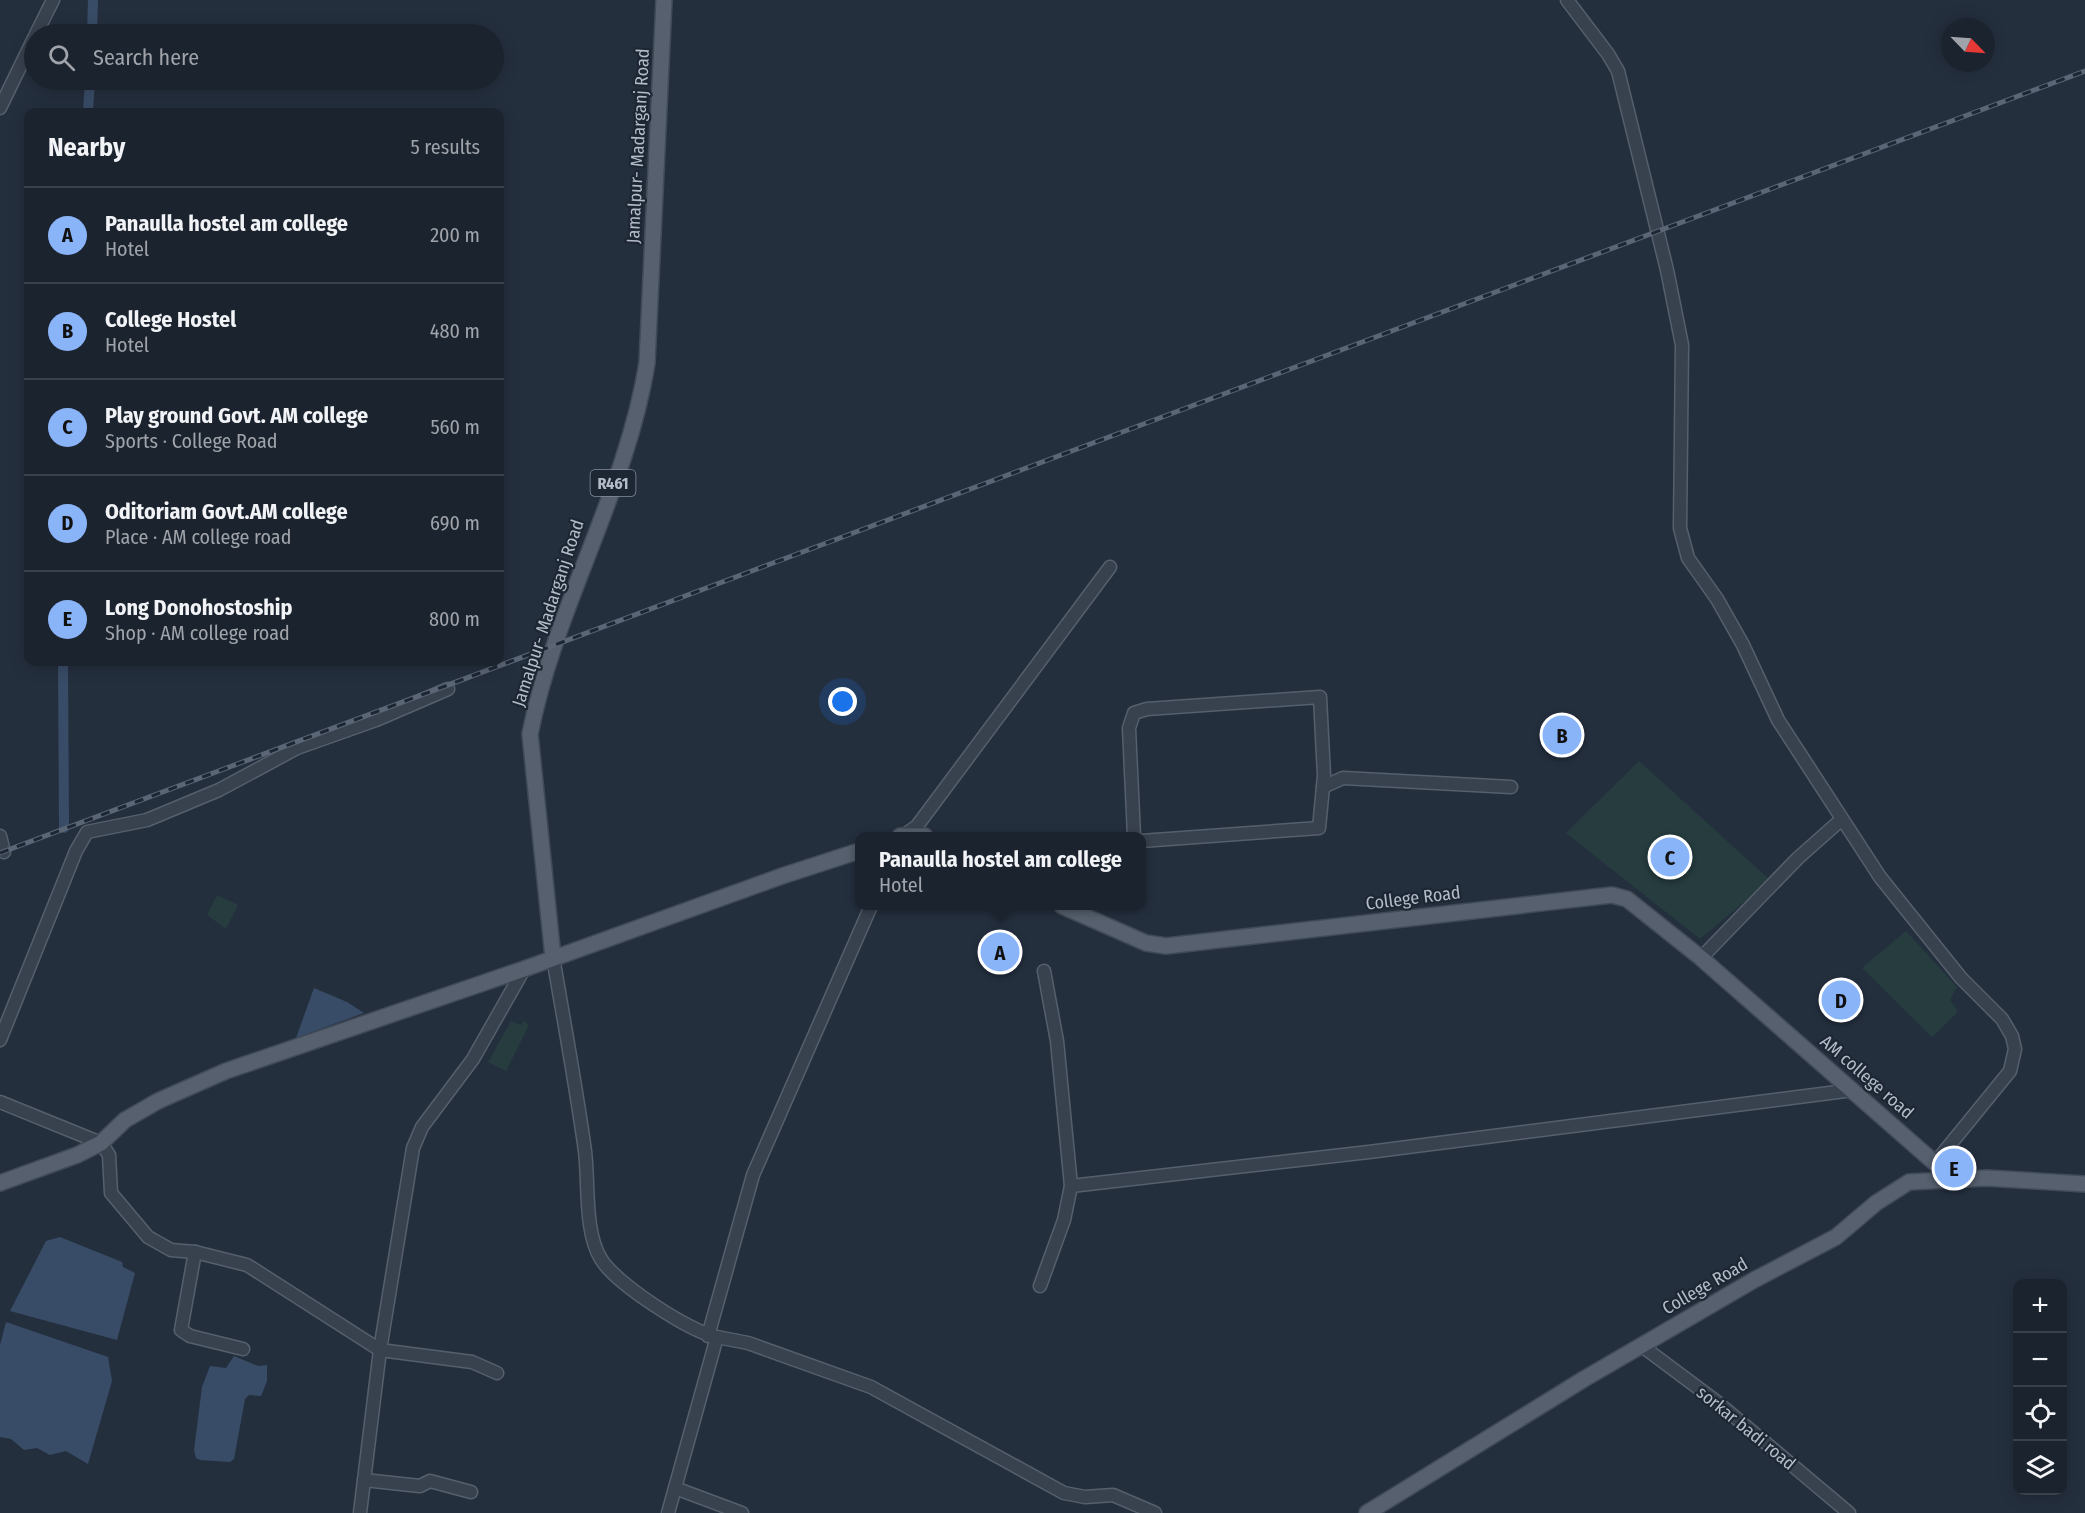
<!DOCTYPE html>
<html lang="en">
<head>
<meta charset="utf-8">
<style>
  :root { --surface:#1b232e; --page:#282f3a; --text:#f1f3f6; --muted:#a0a4aa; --line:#39404a; --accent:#8ab4f8 }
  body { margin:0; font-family:"Fira Sans Condensed",sans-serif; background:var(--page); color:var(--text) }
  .controls { position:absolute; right:18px; bottom:18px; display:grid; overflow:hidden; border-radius:12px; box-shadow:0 3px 15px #0003 }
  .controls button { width:54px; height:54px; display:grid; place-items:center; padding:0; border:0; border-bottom:2px solid var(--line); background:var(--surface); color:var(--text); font:30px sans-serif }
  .compass { position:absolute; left:1941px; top:18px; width:54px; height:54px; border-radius:50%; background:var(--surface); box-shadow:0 3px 15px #0003; rotate:115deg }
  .you { position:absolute; left:843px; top:702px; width:21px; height:21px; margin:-15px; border:4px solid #fff; border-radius:50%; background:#1a73e8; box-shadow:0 0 0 9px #1a73e833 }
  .badge { display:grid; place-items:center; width:39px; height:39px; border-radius:50%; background:var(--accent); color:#111; font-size:20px; font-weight:700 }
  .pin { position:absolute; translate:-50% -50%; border:3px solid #fff; box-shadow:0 2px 6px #0006 }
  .popup { position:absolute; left:855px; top:832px; width:291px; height:78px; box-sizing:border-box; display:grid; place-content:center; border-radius:12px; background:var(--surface); filter:drop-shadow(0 2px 4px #0005); font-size:20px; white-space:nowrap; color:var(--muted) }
  .popup b { font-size:22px; color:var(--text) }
  .popup::after { content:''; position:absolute; left:50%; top:100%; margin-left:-12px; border:12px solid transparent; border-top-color:var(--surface) }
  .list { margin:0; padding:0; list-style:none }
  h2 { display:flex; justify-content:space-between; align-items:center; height:78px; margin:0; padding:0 24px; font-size:26px }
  h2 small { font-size:20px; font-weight:400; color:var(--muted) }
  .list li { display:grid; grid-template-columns:39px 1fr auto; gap:18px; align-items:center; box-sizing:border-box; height:96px; padding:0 24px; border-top:2px solid var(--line) }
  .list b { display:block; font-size:22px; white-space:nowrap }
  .list p { margin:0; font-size:20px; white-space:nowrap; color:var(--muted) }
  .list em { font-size:20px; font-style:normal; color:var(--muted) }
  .icon { flex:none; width:33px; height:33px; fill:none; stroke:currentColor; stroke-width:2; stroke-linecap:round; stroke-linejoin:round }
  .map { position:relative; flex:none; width:2085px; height:1513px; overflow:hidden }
  .search { position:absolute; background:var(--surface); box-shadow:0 3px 15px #0003; left:24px; top:24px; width:480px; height:66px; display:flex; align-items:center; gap:15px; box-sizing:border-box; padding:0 21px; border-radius:33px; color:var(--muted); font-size:22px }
  .panel { position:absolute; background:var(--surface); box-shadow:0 3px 15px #0003; left:24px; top:108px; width:480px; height:558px; border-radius:12px }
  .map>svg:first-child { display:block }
  .green { fill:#263c3f }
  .water { fill:#394c67 }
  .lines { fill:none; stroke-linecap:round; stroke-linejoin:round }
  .canal { stroke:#394c67; stroke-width:10 }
  .minor-casing { stroke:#565f6c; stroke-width:15 }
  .major-casing { stroke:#414a57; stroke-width:18 }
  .minor { stroke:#38414e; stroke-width:12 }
  .major { stroke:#56606e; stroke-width:15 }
  .rail-casing { stroke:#5a6575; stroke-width:5 }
  .rail { stroke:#1d2633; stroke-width:3; stroke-dasharray:9; stroke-linecap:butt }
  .labels { text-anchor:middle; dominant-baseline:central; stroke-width:4.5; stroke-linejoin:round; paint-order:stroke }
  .shield { fill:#1d2633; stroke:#878f9c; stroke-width:1.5 }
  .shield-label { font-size:16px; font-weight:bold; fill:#b4bcc9 }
  .street-label { font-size:18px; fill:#b4bcc9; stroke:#1d2633 }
</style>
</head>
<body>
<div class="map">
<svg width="2085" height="1513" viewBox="0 0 2085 1513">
  <rect width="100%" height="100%" fill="#242f3e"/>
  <g class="green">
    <path d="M1639,761l131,119 -70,59 -134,-106z"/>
    <path d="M217,895l21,10 -12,24 -19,-14z"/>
    <path d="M1906,931l51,56 -7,13 8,12 -26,25 -70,-69z"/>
    <path d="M511,1021l10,4 3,-4 5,4 -23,46 -18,-9z"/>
  </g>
  <g class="water">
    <path d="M314,988l33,14 17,11 -68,25z"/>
    <path d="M60,1237l62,25 1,5 12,6 -18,67 -107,-29 36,-70z"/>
    <path d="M6,1322l102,35 4,24 -24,83 -22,-13 -16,4 -13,-7 -13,2 -13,-11 -11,-2v-92z"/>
    <path d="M234,1356l24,10 9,-1v16l-6,15 -12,-1 -4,4 -11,60 -4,3 -30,-2 -4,-2 -2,-8 8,-63 8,-21 16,2z"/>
  </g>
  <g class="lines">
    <g class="canal">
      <path d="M92,34l1,-34"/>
      <path d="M88,112l2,-32"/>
      <path d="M63,662l1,166"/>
    </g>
    <defs>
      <g id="minor">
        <path d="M1567,0l41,54 10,17 49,199 15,75 -2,183 8,30 29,41 26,46 35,75 102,157 81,101 41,41 10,17 3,13 -5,22 -75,92"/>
        <path d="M36,34l17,-34"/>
        <path d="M0,108l34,-70"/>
        <path d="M1323,787l20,-9 168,9"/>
        <path d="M0,836l4,16"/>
        <path d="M903,836l14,-10 193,-259"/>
        <path d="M1134,836l-5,-108 5,-15 13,-4 173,-12 4,79 -5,52 -178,13"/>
        <path d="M553,957c11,65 23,129 32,194 4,32 -1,81 16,108 14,24 89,73 116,78l-49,176"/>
        <path d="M1701,958l97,-100 44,-39"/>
        <path d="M0,1040l76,-189 11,-19 60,-12 72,-30 78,-42 79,-28 72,-31"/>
        <path d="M0,1102l101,41 8,12 2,38 37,44 23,13 24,2 52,13 133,85 92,12 25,11"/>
        <path d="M1071,1186l298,-34 484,-62"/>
        <path d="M195,1252l-14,78 9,6 53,13"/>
        <path d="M1040,1286l24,-66 7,-34 -14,-145 -13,-70"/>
        <path d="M708,1336l45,-161 118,-269"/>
        <path d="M717,1337l31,6 123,44 193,106 21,4 28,-2 42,18"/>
        <path d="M1642,1346l75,56 132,111"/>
        <path d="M364,1480l56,6 10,-5 41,11"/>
        <path d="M675,1488l67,25"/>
        <path d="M360,1513l20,-163 33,-202 9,-21 51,-68 51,-90"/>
      </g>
      <g id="major">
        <path d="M900,836h25"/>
        <path d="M1062,906l84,37 20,3 446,-51 15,4 74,59 251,220"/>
        <path d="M553,957l-23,-223c25,-127 97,-244 117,-371l17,-363"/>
        <path d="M0,1183l77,-28 24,-12 24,-23 33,-19 68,-30 298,-102 258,-93 77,-25"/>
        <path d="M1367,1513l217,-134 170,-99 82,-43 40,-34 33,-21 78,-4 98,6"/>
      </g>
    </defs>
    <use href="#minor" class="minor-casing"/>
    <use href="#major" class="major-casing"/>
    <use href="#minor" class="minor"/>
    <use href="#major" class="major"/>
    <defs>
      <path id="rail" d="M0,853l2085,-782"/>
    </defs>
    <use href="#rail" class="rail-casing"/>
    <use href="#rail" class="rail"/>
  </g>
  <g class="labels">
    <rect class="shield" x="590.5" y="470" width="45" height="26" rx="4.5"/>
    <g class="shield-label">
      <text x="613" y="483">R461</text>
    </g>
    <g class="street-label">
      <text transform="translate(638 146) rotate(-87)">Jamalpur- Madarganj Road</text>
      <text transform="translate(548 613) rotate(-72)">Jamalpur- Madarganj Road</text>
      <text transform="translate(1413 898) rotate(-7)">College Road</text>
      <text transform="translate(1867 1077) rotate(41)">AM college road</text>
      <text transform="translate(1705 1286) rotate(-30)">College Road</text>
      <text transform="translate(1746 1428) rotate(39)">sorkar badi road</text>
    </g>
  </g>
</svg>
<div class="controls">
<button>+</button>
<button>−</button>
<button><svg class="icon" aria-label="locate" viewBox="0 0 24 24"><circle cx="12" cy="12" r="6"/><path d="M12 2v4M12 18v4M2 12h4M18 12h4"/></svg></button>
<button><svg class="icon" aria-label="layers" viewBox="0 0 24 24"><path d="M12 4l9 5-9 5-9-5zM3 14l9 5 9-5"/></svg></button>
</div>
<svg class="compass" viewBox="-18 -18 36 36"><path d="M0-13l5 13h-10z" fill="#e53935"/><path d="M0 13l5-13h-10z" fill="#a0a4aa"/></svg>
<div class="you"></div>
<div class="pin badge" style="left:1000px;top:952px">A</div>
<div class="popup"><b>Panaulla hostel am college</b>Hotel</div>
<div class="pin badge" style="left:1562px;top:735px">B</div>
<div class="pin badge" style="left:1670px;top:857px">C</div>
<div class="pin badge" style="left:1841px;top:1000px">D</div>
<div class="pin badge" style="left:1954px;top:1168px">E</div>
<div class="search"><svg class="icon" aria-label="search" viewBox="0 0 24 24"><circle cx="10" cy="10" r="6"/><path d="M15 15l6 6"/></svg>Search here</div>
<section class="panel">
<h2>Nearby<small>5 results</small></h2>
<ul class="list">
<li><span class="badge">A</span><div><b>Panaulla hostel am college</b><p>Hotel</p></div><em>200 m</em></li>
<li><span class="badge">B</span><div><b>College Hostel</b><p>Hotel</p></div><em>480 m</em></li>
<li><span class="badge">C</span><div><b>Play ground Govt. AM college</b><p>Sports · College Road</p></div><em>560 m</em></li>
<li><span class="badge">D</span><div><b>Oditoriam Govt.AM college</b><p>Place · AM college road</p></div><em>690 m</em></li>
<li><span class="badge">E</span><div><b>Long Donohostoship</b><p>Shop · AM college road</p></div><em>800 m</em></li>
</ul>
</section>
</div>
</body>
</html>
